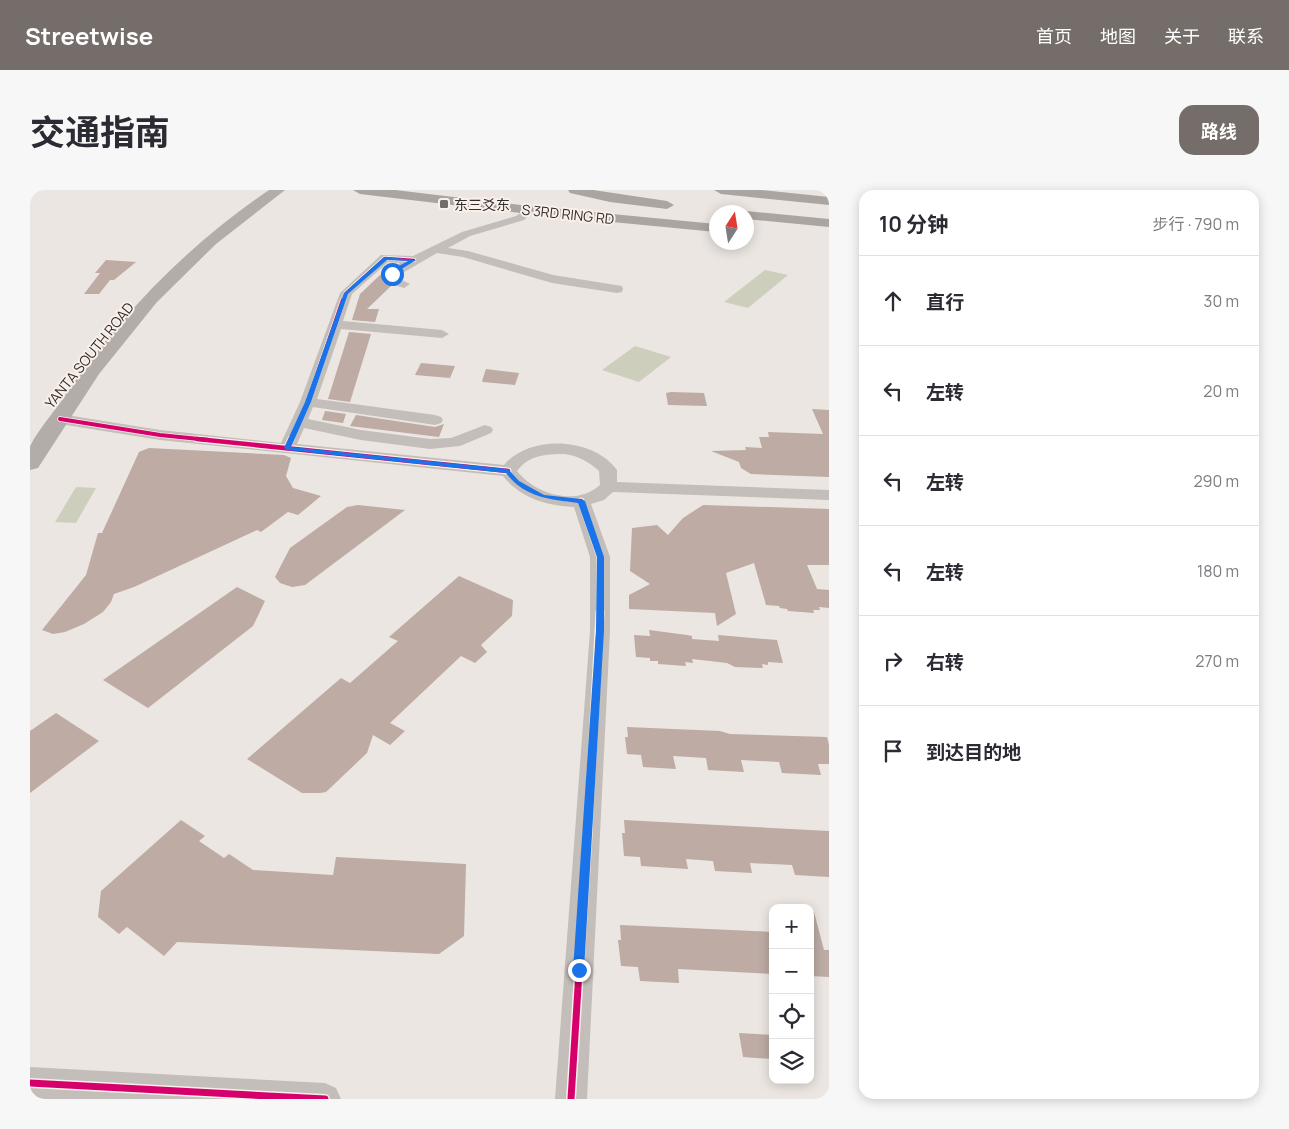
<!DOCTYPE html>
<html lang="zh">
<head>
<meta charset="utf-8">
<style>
  :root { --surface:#fff; --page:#f7f7f7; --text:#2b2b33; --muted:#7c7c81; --line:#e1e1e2; --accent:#746d69 }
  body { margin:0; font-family:Manrope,"Noto Sans SC",sans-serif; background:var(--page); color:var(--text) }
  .controls { position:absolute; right:15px; bottom:15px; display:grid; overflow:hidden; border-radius:10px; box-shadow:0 2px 12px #0003 }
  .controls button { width:45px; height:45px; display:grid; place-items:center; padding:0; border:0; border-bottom:1px solid var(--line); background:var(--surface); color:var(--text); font:25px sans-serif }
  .compass { position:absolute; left:679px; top:15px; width:45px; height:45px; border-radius:50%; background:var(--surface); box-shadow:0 2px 12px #0003; rotate:12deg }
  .stop { position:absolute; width:15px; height:15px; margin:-11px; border:4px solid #1a73e8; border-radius:50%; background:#fff }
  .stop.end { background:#1a73e8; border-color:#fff; box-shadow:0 1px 5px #0008 }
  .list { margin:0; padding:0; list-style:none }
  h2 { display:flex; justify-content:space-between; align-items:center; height:65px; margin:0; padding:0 20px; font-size:21px }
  h2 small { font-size:16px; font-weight:400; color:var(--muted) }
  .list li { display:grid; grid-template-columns:32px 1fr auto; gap:15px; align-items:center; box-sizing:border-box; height:90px; padding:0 20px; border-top:1px solid var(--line) }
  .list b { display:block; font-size:19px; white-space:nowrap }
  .list em { font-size:16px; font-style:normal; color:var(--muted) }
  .icon { flex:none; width:28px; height:28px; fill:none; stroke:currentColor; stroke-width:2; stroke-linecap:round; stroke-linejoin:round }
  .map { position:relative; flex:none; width:799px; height:909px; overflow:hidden; border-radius:15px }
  header { display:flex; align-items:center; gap:30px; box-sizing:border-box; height:70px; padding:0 25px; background:var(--accent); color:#fff }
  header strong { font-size:24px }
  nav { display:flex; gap:28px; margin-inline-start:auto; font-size:18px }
  .intro { display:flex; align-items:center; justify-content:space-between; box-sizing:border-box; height:120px; padding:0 30px }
  h1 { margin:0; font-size:35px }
  .button { padding:12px 22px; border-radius:15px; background:var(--accent); color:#fff; font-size:18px; font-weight:700 }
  main { display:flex; gap:30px; padding:0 30px }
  aside { flex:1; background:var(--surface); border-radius:15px; box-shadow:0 2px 12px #0003 }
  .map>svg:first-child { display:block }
  .green { fill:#cdcfbc }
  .building { fill:#bdaba4 }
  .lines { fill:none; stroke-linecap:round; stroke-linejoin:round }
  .minor { fill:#c4beba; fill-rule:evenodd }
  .major { fill:#b3ada9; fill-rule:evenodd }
  .highway { fill:#aaa5a0; fill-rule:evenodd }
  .cycleway-far4-casing { stroke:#f8f0e9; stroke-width:4.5 }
  .cycleway-far3-casing { stroke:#f8f0e9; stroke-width:5.5 }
  .cycleway-far2-casing { stroke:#f8f0e9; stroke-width:7 }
  .cycleway-far1-casing { stroke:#f8f0e9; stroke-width:9 }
  .cycleway-casing { stroke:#f8f0e9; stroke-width:10 }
  .cycleway-far4 { stroke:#d6006c; stroke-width:2.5 }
  .cycleway-far3 { stroke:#d6006c; stroke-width:4 }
  .cycleway-far2 { stroke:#d6006c; stroke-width:4.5 }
  .cycleway-far1 { stroke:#d6006c; stroke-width:5.5 }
  .cycleway { stroke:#d6006c; stroke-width:7 }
  .route { fill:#1a73e8 }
  .poi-dot { fill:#746d69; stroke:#f8f0e9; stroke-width:2 }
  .labels { text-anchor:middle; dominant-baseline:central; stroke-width:4; stroke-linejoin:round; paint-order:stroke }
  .far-poi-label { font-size:14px; fill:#342c29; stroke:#f8f0e9; text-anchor:start }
  .far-street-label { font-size:14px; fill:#342c29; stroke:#f8f0e9 }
</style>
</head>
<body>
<header>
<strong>Streetwise</strong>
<nav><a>首页</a><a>地图</a><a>关于</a><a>联系</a></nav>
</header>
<div class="intro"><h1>交通指南</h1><a class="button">路线</a></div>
<main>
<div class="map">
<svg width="799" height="909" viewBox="0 0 799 909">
  <rect width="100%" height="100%" fill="#ebe6e1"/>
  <g class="green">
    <path d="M735,80l23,5 -40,33 -24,-6z"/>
    <path d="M605,156l36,11 -32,25 -37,-12z"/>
    <path d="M46,297l20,1 -20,35 -21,-1z"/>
  </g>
  <g class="building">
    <path d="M76,70l30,2 -22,18h-4l-11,14h-15l16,-21h-5z"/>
    <path d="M350,85l5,1 6,10 -24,23h12l-4,13 -23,-2 8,-26z"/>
    <path d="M319,142l22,2 -21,68 -22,-3z"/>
    <path d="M391,173l34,3 -5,12 -35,-3z"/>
    <path d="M456,179l33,4 -4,12 -32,-3 -1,-1z"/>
    <path d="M641,202l33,1 3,13 -39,-1 -2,-12z"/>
    <path d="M782,219l17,1v67l-78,-3 -10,-6 -2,-6 -28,-11 35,-1 -1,-3 17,1 -3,-11h10l-1,-5 55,2z"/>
    <path d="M295,221l21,3 -3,9 -21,-3z"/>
    <path d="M326,225l79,12 9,-3 -5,13 -89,-11z"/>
    <path d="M119,258l135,7 7,3 -5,18 7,12 28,8 -23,19 -10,-3 -27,20 -4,-2 -123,57 -20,7 -3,8 -8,10 -19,12 -19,8 -12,2 -11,-4 44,-55 12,-42h4l37,-81z"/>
    <path d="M328,315l47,5 -100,75 -13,2 -12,-4 -5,-6 15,-29 57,-41z"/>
    <path d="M673,315l126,4v56h-22l10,24 12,1v18l-10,-1 1,3h-7l1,3 -26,-2 -1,-2 -7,-1 -1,-2 -13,-1 -12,-42 -28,10 10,41 -19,12 -2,-13 -86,-4v-14l21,-11 -20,-13 2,-43 25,-3 11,10 15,-17z"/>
    <path d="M429,386l54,24 -1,16 -31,29 6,7 -12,11 -14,-7 -71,67 15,8 -15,14 -17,-10 -6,18 -41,39 -6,1h-18l-55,-34 94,-81 9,5 48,-42 -9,-4z"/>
    <path d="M207,397l28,14 -12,25 -105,82 -45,-28z"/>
    <path d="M619,440l38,5 5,1v3l27,2 -1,-6 59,5 6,23 -15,-1v3l-6,-1 1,4 -28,-1 -8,-4 -35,-4 1,4 -8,-1 1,4 -28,-2v-3h-8v-3l-14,-1 -2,-22 16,1z"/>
    <path d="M26,523l43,28 -69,52v-62z"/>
    <path d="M597,537l93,4 10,3 97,3 2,8v19h-11l3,11 -39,-2 -3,-11 -38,-2 3,12 -36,-2 -2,-12 -33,-2 3,13 -33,-2 -2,-12 -14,-1 -2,-17h3z"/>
    <path d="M151,630l24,16 -6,5 25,17 5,-4 24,16 80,5 3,-18 130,7 -2,72 -25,18 -262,-12 -13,14 -37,-29 -8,7 -21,-17 3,-26z"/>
    <path d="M594,630l205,11v46l-34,-2 -3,-10 -42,-2 2,10 -37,-2 -2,-10 -27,-2 2,10 -47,-3 -1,-9 -16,-1 -2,-23h3z"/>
    <path d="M784,722l10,38h5v27l-19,-1v-63z"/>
    <path d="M590,735l153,7v42l-95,-5 1,14 -39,-2 -2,-14 -17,-1 -3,-26h3z"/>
    <path d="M709,843l34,2v24l-30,-2z"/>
  </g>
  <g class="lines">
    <g class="minor">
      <path d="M499,17l5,3 -10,10 -54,16 -22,12 20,3 85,24 69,11 1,3 -1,3 -5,1 -65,-10 -89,-26 -26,-4 -38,22 1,4 10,5 -6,4 -13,-4 -5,-10 14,-11 -12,-1 -36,32 -9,27 99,9 7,4 -7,4 -101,-9 -24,70 118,16 6,2 2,3 -2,3 -6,2 -122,-18 -5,12 53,11 69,9 21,-1 34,-13 6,2 2,3 -2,3 -31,13 -30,3 -69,-9 -57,-12 -7,16 207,21c25,-31 90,-28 113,5v12l212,8v10l-216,-8 -9,8 -13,4 19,53v74l-23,468h-32l35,-468v-74l-16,-50c-27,-1 -54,-9 -71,-31l-343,-36 -100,-16 -6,-2 -2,-3 2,-3 6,-2 100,16 121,13 19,-41 40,-109 41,-38 32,1 49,-24 54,-16zM535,264c14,2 24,8 34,17l1,14c-24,22 -65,9 -83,-14 12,-16 29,-17 48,-17z"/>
      <path d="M0,877l295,16 11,5 5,11h-311z"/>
    </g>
    <path class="major" d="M239,0h16l-69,54 -59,58 -58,72 -61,94 -8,2c0,-7 0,-17 0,-23 3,-9 23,-35 30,-44 56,-84 125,-156 209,-213z"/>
    <g class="highway">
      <path d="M323,0h42l134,16 187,18v8l-187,-18 -169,-20z"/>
      <path d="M538,0h25l74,11 7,4 -7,4 -57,-7 -40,-9z"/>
      <path d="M684,0h47l68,7v8l-108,-11z"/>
      <path d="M716,21l83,8v8l-83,-8v-7h-5z"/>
    </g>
    <defs>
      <path id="cycleway-far4" d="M313,112l3,-9 39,-35 29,2"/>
      <g id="cycleway-far3">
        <path d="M30,229l100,16 49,5"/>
        <path d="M261,250l17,-38 35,-102"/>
      </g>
      <g id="cycleway-far2">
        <path d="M167,249l311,32"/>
        <path d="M257,258l4,-9"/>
        <path d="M551,311l19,56v56"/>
      </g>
      <path id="cycleway-far1" d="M558,639l12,-217"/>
      <g id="cycleway">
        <path d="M0,893l295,16"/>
        <path d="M541,909l17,-271"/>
      </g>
    </defs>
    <use href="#cycleway-far4" class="cycleway-far4-casing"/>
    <use href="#cycleway-far3" class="cycleway-far3-casing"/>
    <use href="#cycleway-far2" class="cycleway-far2-casing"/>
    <use href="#cycleway-far1" class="cycleway-far1-casing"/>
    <use href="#cycleway" class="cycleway-casing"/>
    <use href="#cycleway-far4" class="cycleway-far4"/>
    <use href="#cycleway-far3" class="cycleway-far3"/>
    <use href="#cycleway-far2" class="cycleway-far2"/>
    <use href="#cycleway-far1" class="cycleway-far1"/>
    <use href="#cycleway" class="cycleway"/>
  </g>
  <path class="route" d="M354,67l32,3 -24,15 -2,-1 7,-7 11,-6 -21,-1 -39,34 -37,108 -20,45 217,22 11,12 25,14 37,4 4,2 19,56v74l-20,339 -1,3 -4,2 -4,-2 -2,-3 23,-339 1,-74 -19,-54c-29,-4 -53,-5 -72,-30l-219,-23 -3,-2 21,-46 39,-109z"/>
  <rect class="poi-dot" x="409" y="9" width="10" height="10" rx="2.5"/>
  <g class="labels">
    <g class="far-poi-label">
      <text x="424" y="14">东三爻东</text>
    </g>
    <g class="far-street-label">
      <text transform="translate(538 24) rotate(6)">S 3RD RING RD</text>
      <text transform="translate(59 165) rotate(-51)">YANTA SOUTH ROAD</text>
    </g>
  </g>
</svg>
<div class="controls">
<button>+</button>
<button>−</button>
<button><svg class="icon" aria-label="locate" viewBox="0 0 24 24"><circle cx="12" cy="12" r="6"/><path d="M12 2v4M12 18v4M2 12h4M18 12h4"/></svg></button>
<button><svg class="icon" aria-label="layers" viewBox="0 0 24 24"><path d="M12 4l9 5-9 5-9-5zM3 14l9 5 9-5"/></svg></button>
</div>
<svg class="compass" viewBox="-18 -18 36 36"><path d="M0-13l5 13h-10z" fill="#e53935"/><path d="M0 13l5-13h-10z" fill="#7c7c81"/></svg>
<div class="stop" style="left:362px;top:84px"></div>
<div class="stop end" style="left:549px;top:780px"></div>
</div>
<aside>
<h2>10 分钟<small>步行 · 790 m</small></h2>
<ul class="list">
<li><svg class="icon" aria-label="ahead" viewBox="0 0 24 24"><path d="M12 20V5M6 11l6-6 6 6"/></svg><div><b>直行</b></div><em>30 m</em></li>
<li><svg class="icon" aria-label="left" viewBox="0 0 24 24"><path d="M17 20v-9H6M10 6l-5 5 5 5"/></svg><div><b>左转</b></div><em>20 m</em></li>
<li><svg class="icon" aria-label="left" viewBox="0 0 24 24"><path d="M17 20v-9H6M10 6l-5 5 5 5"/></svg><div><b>左转</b></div><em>290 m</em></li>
<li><svg class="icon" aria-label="left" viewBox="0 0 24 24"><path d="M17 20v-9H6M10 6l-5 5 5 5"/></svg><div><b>左转</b></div><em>180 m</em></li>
<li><svg class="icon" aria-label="right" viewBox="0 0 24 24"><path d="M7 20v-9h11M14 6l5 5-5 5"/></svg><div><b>右转</b></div><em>270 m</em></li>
<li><svg class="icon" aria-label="arrive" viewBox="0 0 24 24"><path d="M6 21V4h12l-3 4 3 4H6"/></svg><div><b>到达目的地</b></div></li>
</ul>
</aside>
</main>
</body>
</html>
